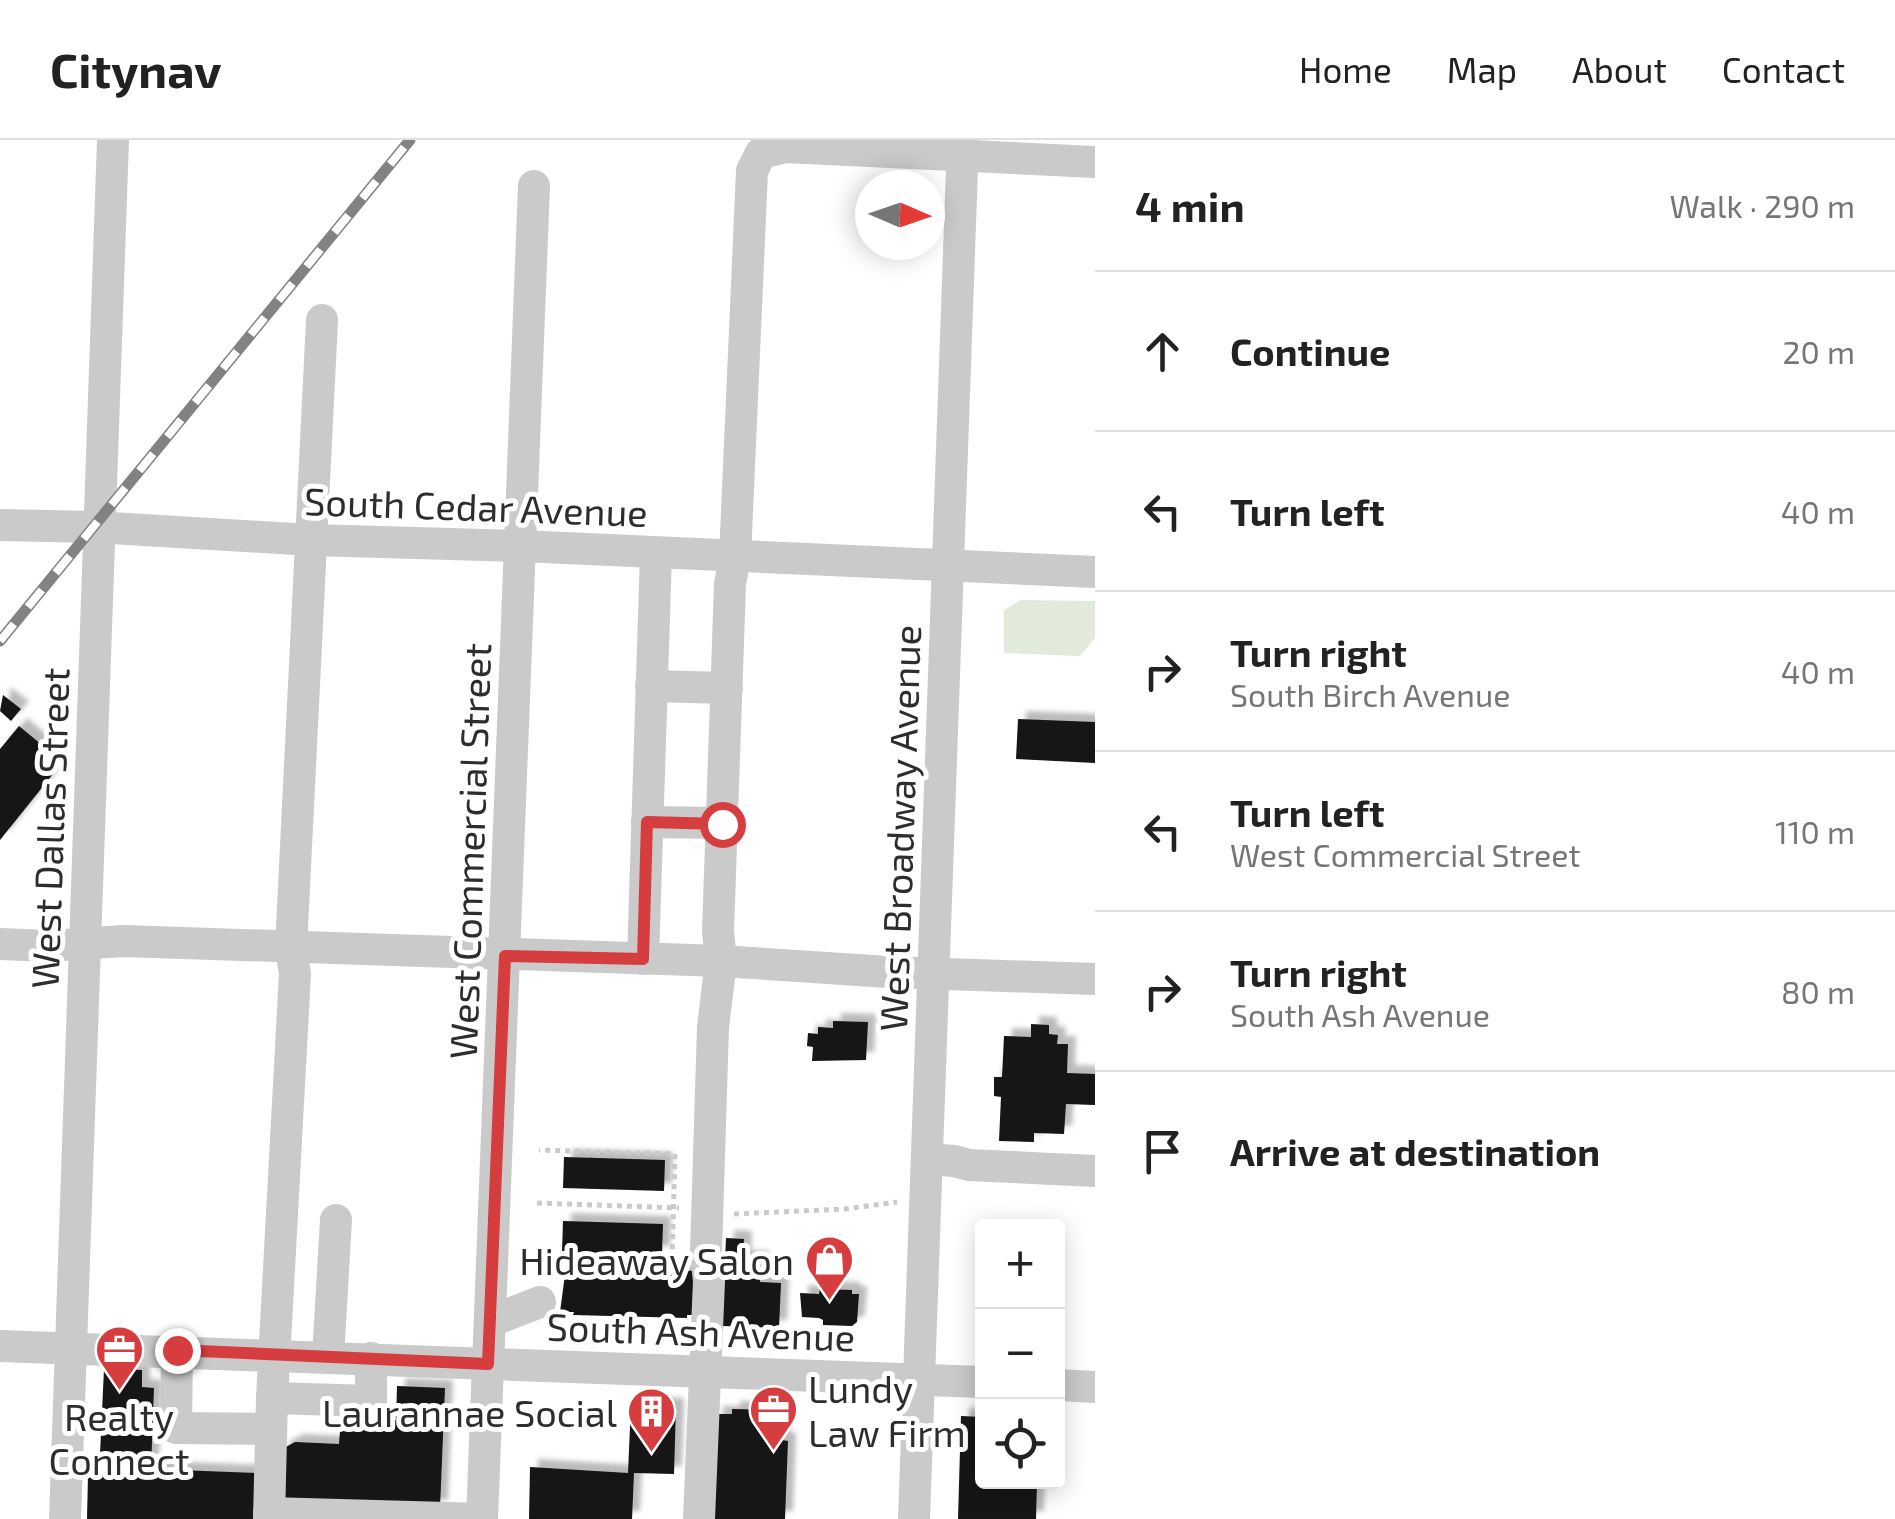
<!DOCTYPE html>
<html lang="en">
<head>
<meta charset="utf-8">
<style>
  :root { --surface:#fff; --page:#f6f6f6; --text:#222; --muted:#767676; --line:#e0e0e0 }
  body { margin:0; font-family:"Exo 2",sans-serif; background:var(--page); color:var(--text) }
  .controls { position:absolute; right:30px; bottom:30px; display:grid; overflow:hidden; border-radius:10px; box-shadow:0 5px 25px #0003 }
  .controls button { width:90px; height:90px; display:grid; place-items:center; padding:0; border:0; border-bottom:2px solid var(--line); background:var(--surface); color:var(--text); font:50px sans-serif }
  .compass { position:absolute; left:855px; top:30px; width:90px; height:90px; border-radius:50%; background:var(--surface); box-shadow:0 5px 25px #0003; rotate:92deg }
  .stop { position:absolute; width:30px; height:30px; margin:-22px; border:8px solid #d63d3f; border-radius:50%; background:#fff }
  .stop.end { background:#d63d3f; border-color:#fff; box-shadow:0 2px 10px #0008 }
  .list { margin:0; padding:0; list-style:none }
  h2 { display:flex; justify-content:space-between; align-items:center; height:130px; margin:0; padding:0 40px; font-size:42px }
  h2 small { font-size:32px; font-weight:400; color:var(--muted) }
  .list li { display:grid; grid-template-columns:65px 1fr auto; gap:30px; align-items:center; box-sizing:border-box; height:160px; padding:0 40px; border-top:2px solid var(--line) }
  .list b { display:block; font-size:38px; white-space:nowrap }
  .list p { margin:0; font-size:32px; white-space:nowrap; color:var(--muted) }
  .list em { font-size:32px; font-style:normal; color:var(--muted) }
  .icon { flex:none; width:55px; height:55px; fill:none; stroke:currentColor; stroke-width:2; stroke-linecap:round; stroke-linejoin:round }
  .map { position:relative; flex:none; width:1095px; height:1379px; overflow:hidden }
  header { display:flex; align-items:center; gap:60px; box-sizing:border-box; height:140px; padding:0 50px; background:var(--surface); border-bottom:2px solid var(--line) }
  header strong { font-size:48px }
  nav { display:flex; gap:55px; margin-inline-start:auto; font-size:35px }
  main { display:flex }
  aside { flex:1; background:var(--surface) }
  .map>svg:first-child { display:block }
  .green { fill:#e2eadc }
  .building { fill:#141414; filter:url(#shadow) }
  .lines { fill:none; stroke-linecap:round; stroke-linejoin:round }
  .path { stroke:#cacaca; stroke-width:5; stroke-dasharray:5 5; stroke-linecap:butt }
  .minor { stroke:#cacaca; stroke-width:32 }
  .rail-casing { stroke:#828282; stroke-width:11 }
  .rail { stroke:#fff; stroke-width:8; stroke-dasharray:22; stroke-linecap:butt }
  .route { stroke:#d63d3f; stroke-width:12 }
  .labels { text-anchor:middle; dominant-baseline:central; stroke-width:10; stroke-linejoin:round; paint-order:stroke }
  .street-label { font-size:38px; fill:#2d2d2d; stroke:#fff }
  .poi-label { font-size:38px; fill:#2d2d2d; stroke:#fff; text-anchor:end }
</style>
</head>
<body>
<header>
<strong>Citynav</strong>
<nav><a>Home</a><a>Map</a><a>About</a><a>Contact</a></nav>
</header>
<main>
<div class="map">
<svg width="1095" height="1379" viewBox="0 0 1095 1379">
  <defs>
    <filter id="shadow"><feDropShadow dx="8" dy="-8" stdDeviation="2.5" flood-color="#0004"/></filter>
  </defs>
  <rect width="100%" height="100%" fill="#fff"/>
  <path class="green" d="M1021,460l74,1v37l-15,18 -76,-3v-43z"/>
  <g class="building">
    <path d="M3,555l18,14 -10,12 -11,-10z"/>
    <path d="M1018,579l77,3v41l-79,-4z"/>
    <path d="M19,586l40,33 -2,10 -57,71v-91z"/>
    <path d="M833,881l35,1 -2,38 -54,1 1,-14 -6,-1 1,-13 10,1v-7l15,1z"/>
    <path d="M1031,884l18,1v9l9,1 -1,9h11l-1,29 28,1v31l-29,-1 -2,30 -30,-1v9l-35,-1 2,-44 -7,-1v-19h8l2,-41 27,1z"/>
    <path d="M564,1017l101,3 -1,31 -101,-3z"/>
    <path d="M563,1081l100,3 -1,30 -100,-2z"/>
    <path d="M726,1098l18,1 -1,19 18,1 -1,23 21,1 -2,45 -57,-2z"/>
    <path d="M566,1127l129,4 -1,44h-7v3l-114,-3 1,-3h-14z"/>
    <path d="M820,1149l32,1v4h7l-2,28 -5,4 -29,-1v-5l-4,-2 -17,-1 -2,-24 19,1z"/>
    <path d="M104,1229l38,1v17l12,1 -3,81 107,4 -2,46h-169l1,-44h11z"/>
    <path d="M397,1246l48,2 -5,120 -160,-6 2,-53 13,-7 44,2 2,-26 55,2z"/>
    <path d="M631,1264l45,2 -2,68 -40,-1 -2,46h-103l1,-52 98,6z"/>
    <path d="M732,1269l44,1v7h7l-1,23 6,1 -3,78h-73l3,-105h17z"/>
    <path d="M961,1276l21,1v65h55l-1,37h-78z"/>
  </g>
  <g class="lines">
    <g class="path">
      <path d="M537,1063l142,5"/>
      <path d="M734,1074l111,-5 52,-7"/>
      <path d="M535,1117l137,5 3,-108 -136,-4"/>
    </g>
    <g class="minor">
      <path d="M0,385l94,2 218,13 209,6 574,26"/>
      <path d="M651,546l76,2"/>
      <path d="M647,682l75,1"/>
      <path d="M0,804l48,2 76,-5 597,20 167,11 207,7"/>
      <path d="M643,819l13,-405"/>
      <path d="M927,1019l27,2 15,4 126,6"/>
      <path d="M491,1181l49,-19"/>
      <path d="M0,1206l982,36"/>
      <path d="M177,1210l-1,78 95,1"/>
      <path d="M328,1217l8,-137"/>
      <path d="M1058,1245l37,2"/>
      <path d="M272,1258l99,3v-43"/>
      <path d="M269,1373l213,6 52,-1333"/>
      <path d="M65,1379l48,-1379"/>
      <path d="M269,1379l3,-121 23,-424 -4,-26 31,-628"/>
      <path d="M699,1379l10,-238 -3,-29 7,-225 8,-66 -3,-30 12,-347 5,-27 17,-386 9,-18 25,-6 309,15"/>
      <path d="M914,1379l49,-1379"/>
    </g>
    <defs>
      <path id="rail" d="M0,501l410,-501"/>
    </defs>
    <use href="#rail" class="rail-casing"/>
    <use href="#rail" class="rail"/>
  </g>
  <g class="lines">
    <path class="route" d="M177,1210l311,14 17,-408 138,3 4,-137 75,2"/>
  </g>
  <defs>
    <symbol id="shop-pin" viewBox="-11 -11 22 30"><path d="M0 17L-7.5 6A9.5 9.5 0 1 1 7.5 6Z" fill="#d63d3f" stroke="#fff"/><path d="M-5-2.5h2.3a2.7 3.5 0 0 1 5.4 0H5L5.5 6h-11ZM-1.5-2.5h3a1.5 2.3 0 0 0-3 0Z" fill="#fff"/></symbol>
    <symbol id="office-pin" viewBox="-11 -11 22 30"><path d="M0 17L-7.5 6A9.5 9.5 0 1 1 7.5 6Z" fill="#d63d3f" stroke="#fff"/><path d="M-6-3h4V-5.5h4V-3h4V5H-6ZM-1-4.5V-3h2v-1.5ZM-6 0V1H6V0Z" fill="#fff"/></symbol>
    <symbol id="building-pin" viewBox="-11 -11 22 30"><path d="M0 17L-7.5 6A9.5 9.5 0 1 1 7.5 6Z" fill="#d63d3f" stroke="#fff"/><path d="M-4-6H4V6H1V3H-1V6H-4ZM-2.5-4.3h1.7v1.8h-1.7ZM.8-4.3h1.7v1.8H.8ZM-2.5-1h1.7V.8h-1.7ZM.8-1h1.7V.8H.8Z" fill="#fff"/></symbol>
  </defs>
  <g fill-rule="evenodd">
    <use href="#shop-pin" x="802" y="1092" width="55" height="75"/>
    <use href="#office-pin" x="92" y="1182" width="55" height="75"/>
    <use href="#office-pin" x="746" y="1242" width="55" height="75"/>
    <use href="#building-pin" x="624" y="1244" width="55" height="75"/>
  </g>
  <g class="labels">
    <g class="street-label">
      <text transform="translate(476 366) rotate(2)">South Cedar Avenue</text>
      <text transform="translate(49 688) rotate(-88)">West Dallas Street</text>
      <text transform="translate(899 688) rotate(-88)">West Broadway Avenue</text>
      <text transform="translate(469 711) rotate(-88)">West Commercial Street</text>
      <text transform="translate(701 1191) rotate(2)">South Ash Avenue</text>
    </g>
    <g class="poi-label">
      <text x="794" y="1120">Hideaway Salon</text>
      <text x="808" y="1248" text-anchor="start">Lundy<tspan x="808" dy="44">Law Firm</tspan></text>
      <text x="617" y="1272">Laurannae Social</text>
      <text x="119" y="1276" text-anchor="middle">Realty<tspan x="119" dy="44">Connect</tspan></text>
    </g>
  </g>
</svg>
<div class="controls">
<button>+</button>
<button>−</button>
<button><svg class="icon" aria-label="locate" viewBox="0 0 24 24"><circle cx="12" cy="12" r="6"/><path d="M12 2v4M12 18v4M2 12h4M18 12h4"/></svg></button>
</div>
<svg class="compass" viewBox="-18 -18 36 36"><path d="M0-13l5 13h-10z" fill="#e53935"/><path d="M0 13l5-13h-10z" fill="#767676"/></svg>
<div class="stop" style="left:722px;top:684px"></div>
<div class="stop end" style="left:177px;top:1210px"></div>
</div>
<aside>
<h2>4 min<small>Walk · 290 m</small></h2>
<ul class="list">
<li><svg class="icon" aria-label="ahead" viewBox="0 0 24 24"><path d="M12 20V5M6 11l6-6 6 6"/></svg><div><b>Continue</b></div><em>20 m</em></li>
<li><svg class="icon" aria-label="left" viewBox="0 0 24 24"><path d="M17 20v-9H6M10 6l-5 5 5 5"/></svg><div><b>Turn left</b></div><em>40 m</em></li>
<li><svg class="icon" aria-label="right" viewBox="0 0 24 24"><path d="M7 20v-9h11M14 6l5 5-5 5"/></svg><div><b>Turn right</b><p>South Birch Avenue</p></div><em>40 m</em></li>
<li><svg class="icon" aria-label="left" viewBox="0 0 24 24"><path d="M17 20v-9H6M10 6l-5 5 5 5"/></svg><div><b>Turn left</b><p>West Commercial Street</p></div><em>110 m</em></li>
<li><svg class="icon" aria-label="right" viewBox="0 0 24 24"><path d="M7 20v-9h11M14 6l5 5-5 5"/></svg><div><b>Turn right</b><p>South Ash Avenue</p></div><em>80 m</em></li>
<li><svg class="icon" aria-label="arrive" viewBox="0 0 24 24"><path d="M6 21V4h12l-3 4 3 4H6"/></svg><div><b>Arrive at destination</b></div></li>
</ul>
</aside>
</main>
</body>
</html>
